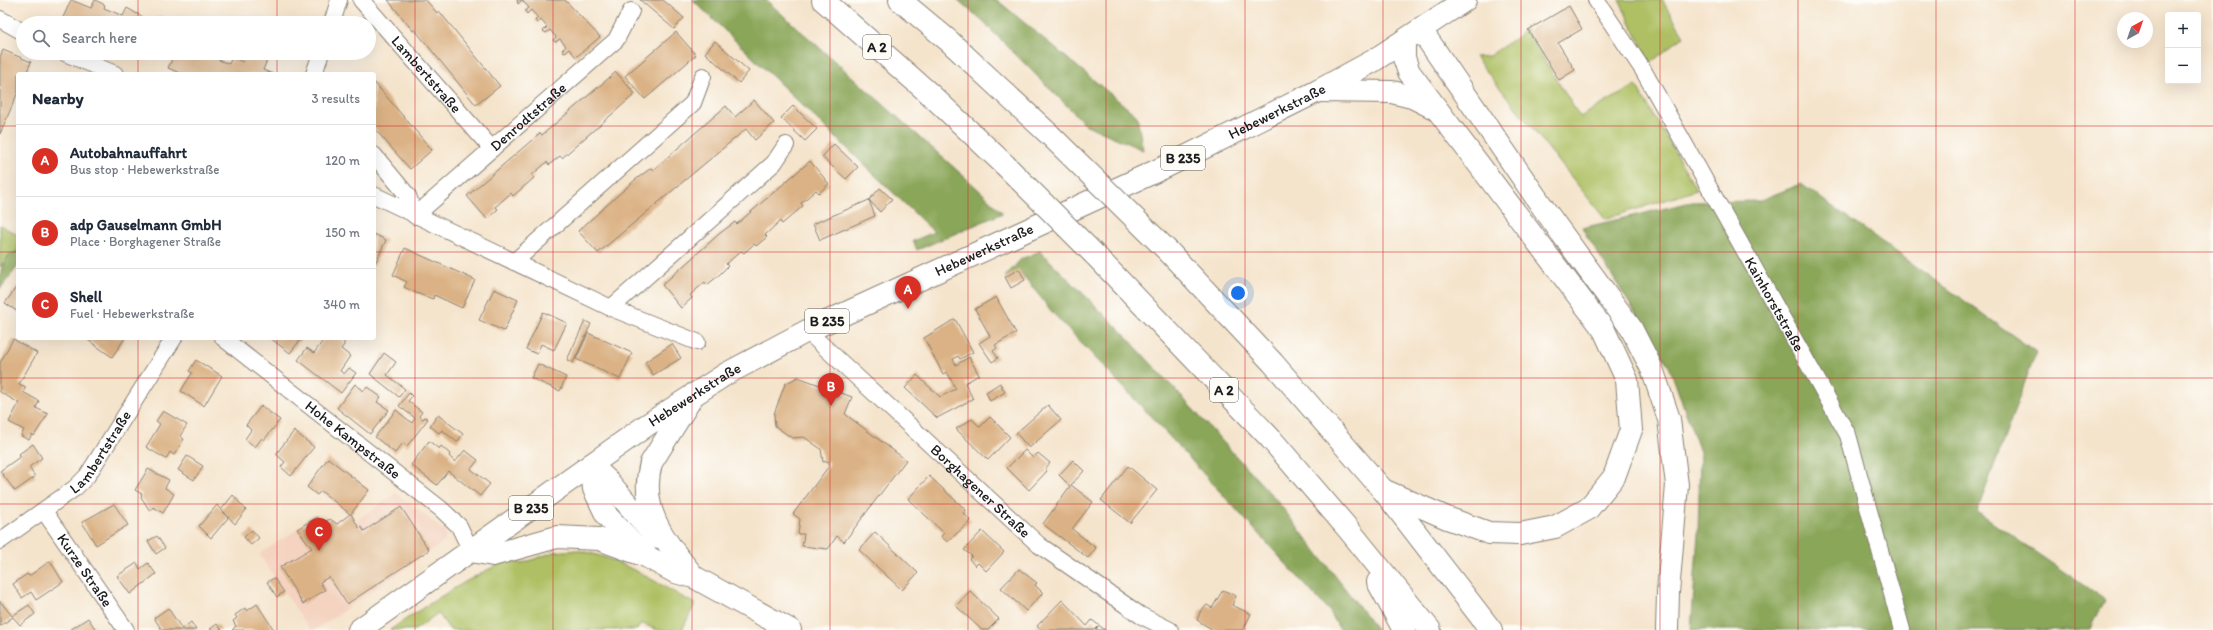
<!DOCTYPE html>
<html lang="en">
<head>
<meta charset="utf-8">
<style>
  :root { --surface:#fff; --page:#f6f6f7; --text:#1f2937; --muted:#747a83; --line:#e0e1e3; --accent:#d93025 }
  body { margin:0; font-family:Itim,sans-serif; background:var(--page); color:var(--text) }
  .controls { position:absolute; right:12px; top:12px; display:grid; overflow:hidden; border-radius:4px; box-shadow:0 4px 16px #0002 }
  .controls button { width:36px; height:36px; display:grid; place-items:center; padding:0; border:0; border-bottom:1px solid var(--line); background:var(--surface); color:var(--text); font:20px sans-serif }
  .compass { position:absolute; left:2117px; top:12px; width:36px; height:36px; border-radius:50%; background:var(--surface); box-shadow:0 4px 16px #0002; rotate:40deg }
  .you { position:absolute; left:1238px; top:293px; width:14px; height:14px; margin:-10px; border:3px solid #fff; border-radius:50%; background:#1a73e8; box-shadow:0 0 0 6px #1a73e833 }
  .badge { display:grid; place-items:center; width:26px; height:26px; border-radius:50%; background:var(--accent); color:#fff; font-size:13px; font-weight:700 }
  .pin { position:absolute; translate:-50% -33px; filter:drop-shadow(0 1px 2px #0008) }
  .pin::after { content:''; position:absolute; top:21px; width:14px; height:12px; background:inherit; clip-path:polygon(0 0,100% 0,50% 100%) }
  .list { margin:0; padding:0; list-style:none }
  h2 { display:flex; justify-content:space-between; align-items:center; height:52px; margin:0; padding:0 16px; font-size:17px }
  h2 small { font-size:13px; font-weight:400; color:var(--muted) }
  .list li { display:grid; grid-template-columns:26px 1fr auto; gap:12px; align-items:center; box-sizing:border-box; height:72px; padding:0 16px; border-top:1px solid var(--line) }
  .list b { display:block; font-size:15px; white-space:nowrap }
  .list p { margin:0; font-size:13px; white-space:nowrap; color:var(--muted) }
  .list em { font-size:13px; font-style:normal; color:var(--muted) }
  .icon { flex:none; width:22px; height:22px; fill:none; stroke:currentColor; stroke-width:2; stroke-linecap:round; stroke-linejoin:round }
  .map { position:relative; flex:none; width:2213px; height:630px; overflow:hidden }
  .search { position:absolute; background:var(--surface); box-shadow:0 4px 16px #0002; left:16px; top:16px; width:360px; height:44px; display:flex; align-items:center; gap:10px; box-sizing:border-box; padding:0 14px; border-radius:22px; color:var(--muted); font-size:15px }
  .panel { position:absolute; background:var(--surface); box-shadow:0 4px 16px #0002; left:16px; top:72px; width:360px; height:268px; border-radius:4px }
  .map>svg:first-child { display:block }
  .built { fill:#f4d3c0 }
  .green { fill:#aec063; stroke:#656e40 }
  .forest { fill:#8aa659; stroke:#53613a }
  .building { fill:#dbb285 }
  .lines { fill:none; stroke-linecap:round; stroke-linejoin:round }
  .minor-casing { stroke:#888074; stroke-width:18 }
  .primary-casing { stroke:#888074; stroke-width:24 }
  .motorway-casing { stroke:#888074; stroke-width:24 }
  .minor { stroke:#fff; stroke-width:16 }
  .primary { stroke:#fff; stroke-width:22 }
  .motorway { stroke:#fff; stroke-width:22 }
  .motorway-bridge-casing { stroke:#888074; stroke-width:24; stroke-linecap:butt }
  .motorway-bridge { stroke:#fff; stroke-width:22 }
  .grid { fill:none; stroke:#d62828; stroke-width:1; stroke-opacity:0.55 }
  .labels { text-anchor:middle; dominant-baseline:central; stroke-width:3.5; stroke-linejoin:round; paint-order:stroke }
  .shield { fill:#fdfcf7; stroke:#605f5e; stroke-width:1 }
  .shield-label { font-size:14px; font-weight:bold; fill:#1c1c1c }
  .street-label { font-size:15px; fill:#1c1c1c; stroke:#fdfcf7 }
</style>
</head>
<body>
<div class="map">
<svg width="2213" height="630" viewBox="0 0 2213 630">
  <rect width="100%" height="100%" fill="#fdfcf7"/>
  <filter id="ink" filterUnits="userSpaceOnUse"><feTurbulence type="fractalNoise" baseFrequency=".025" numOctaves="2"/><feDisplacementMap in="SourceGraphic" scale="8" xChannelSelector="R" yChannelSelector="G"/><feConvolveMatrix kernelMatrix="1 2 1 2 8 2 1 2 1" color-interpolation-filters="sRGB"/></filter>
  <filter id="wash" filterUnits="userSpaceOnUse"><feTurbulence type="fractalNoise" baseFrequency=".012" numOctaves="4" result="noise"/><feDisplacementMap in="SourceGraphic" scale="16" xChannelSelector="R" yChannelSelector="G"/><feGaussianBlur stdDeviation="0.9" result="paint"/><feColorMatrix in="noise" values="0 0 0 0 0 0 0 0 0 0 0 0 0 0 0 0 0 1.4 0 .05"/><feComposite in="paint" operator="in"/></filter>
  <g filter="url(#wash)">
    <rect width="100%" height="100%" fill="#f5e4cc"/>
    <path class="built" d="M396,493l49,38 1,5 -2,6 -129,88h-5l-51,-76 58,-37 7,5 6,-3 14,10z"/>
    <g class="green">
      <path d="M1619,0h43l22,36 -34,27z"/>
      <path d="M1525,29l55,88 56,-32 61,105 -92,29 -130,-162 14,-1 31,-21z"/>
      <path d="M0,225l18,10v16l-9,4 -9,12z"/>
      <path d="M576,550c43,7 81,33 119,54l-13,26h-25l-16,-7 -4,7h-187l-12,-17 -23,17h-25c40,-27 80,-54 125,-73l5,7 34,-12z"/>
    </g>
    <g class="forest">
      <path d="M693,0h73l211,188 26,25 -86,37 -4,-9 21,-9z"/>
      <path d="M958,0h39l140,116 6,34 -57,-25 -105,-105z"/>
      <path d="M1801,184l235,168 -59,160 128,88 -14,30h-400l7,-96 2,-82 -31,-86 -87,-138 109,-26 67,-1z"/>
      <path d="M18,251v15l-18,23c0,-18 0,-30 18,-38z"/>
      <path d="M1040,251l84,83 154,168 99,128h-37l-10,-18 -172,-188 -106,-112 -33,-42 -14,7 16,-18z"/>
    </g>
    <g id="blocks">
      <g class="building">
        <path d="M71,0l20,8 4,-8 10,5 -1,3 19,8 4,-8 26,15h-89l-3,-1z"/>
        <path d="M388,0h38l11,13 2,-2 61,75 -24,19 -61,-75 -2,1z"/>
        <path d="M517,0h48l35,37 -24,20 -7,-8 -5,4 -2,-3 4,-4 -6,-7 -5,3 -2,-2 3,-3 -6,-7 -4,3 -3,-2 4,-4 -6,-7 -4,3 -2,-3 3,-2 -7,-8 -4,4 -2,-3 4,-3 -7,-8 -4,4z"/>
        <path d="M640,0h23l21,18 -10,11z"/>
        <path d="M1569,6l13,23 -24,14 17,27 -16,10 -31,-50z"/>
        <path d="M159,16l11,5 -1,2h-13z"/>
        <path d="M676,32l20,23 -51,44 -20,-23z"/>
        <path d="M715,41l34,30 -10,12 -34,-30z"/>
        <path d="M3,50l28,12 -5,12h-8v18l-18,42v-77z"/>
        <path d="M175,53h36l-2,3 20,8 3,-7 11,5 4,-9h23l-7,17 10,4h-91l-14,-6z"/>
        <path d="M616,72l19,22 -73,64 -2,-2 -11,9 -2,-3 -15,13 2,3 -21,18 -2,-3 -16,14 3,2 -11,10 -20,-23 58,-50 15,-13 2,2z"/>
        <path d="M374,82l58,68 -22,19 -36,-41z"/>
        <path d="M754,100l20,23 -19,17 -9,-11 -148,124 -20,-22 57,-51 16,-12 2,2 73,-64 9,11z"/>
        <path d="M793,106l24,23 -12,12 -24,-23z"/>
        <path d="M834,144l24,23 -12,12 -24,-22z"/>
        <path d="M810,161l19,23 -10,9 -3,-3 -8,7 -7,6 2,3 -21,18 -2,-3 -15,14 2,2 -11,9 -2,-2 -10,9 -3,-2 -15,13 2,2 -10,10 -11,9 -2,-3 -15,13 2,3 -11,10 -19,-23 57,-51 16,-12 2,2z"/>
        <path d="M880,188l12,11 -12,13 -11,-12 6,16 -55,24 -7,-16 56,-24z"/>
        <path d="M374,234l12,6 -12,26z"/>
        <path d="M405,248l70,32 -13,28 -28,-13 -1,4 -17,-6 -12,-6 3,-5 -14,-7z"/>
        <path d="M1019,269l6,11 -14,8 -6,-11z"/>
        <path d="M18,285v27l-13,-9z"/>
        <path d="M494,289l24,11 -14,31 -25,-11z"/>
        <path d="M996,297l20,36 -21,12 2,3 -4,3 5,7 -6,4 -13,-19 11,-7 -15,-27z"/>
        <path d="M543,312l24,11 -13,27 -13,-6 -4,10 -11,-5z"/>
        <path d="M955,319l18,33 -13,7 -2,-3 -5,3 3,6 13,-8 10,18 -14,8 8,16 -36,19 -32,-30 12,-13 23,22 16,-8 -9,-17 -4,2 -19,-36z"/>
        <path d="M585,321l6,3 -18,39 -6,-3z"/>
        <path d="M588,333l44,20 -12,26 -44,-20z"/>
        <path d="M85,338h40l-13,19z"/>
        <path d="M270,338h32l-12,15z"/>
        <path d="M325,338h15l4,3v4l-3,4 9,7 -10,15 4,3 5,-6 7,5 -15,20 -43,-33 9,-12 7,5z"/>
        <path d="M13,339l24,14 -18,31 7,3 -3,5 16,9 -3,7 12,6 -14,22 -2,-2 -3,6 -8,-4 3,-6 -15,-8 10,-19 -19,-11v-29z"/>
        <path d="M672,344l9,14 -28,17 -8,-13z"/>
        <path d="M384,353l12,9 -9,13 18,14 -6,8 -29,-23z"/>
        <path d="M196,360l26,16 -18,30 -23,-15 11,-18 -3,-2z"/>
        <path d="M538,364l28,13 -6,14 -29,-13z"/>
        <path d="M798,377l54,20 -7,17 61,46 -62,82 -7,-6 -9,13 -26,-3 2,-12h-6l2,-15 -7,-5 36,-48v-5l-6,1 -2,-13 -17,-12 -12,1 -17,-12 -1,-12 11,-30z"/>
        <path d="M1000,383l5,9 -15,9 -4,-9z"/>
        <path d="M355,384l9,7 3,-4 14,10 -4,5 12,8 -19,24 -33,-26z"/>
        <path d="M409,393l3,3 -4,5 14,11 -3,4 4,3 2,-2 3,2 -21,27 -4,-3 -8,10 -20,-16 21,-27 16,13 3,-5 -16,-12z"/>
        <path d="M1048,405l13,15 -32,28 -13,-15z"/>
        <path d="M261,406l19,14 -16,20 -2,-2 -7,9 -10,-8 6,-9 -5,-5z"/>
        <path d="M163,411l24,14 -7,11 4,3 -10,16 -4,-3 -4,7 -20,-12 14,-23 -4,-3z"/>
        <path d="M438,415l25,19 -6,8 -15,-12 -3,3 -9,-7z"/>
        <path d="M990,417l20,20 -22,23 -32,-31 16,-10 8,8z"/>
        <path d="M294,431l20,16 -23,29 -10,-9 4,-5 -9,-8z"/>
        <path d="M429,441l10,8 2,-3 9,8 -1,2 6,6 10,-12 13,10 -7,9 19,15 -10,12 -32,-25 -11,14 -26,-20z"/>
        <path d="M33,444l9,14 -13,9 6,10 -20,14 -15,-20 21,-15 -2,-2z"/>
        <path d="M1025,450l8,8 5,-5 12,10 -5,6 2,2 -18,19 -22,-22z"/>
        <path d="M187,456l16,10 -9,14 -16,-10z"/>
        <path d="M328,458l41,32 -18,24 8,14 2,-1 3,4 37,-24 28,43 -82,54 -18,-27 -9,5 5,8 -22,14 -23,-37 32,-19 -15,-19 20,-12 7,5 6,-3 7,5 13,-10 -29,-23 -4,4 -10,-8z"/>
        <path d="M1073,460l11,11 -13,14 22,17 -21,27 24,19 -8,10 -45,-34 27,-38 -11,-11z"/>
        <path d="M1128,466l29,24 -27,33 -29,-23z"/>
        <path d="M148,469l21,11 -4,8 9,6 -11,19 -10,-6 -3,4 -9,-14 1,-3 -7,-4z"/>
        <path d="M929,476l37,34 -3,3 8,8 -24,21 -6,-6 3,-3 -36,-34z"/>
        <path d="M233,495l13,15 -11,14 -13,-14 6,8 -17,20 -12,-12 18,-21 4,5z"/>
        <path d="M114,504l14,21 -32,20 -14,-23z"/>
        <path d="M252,530l7,8 -8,7 -7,-8z"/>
        <path d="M982,531l22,21 -18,19 -8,-8 -3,3 -6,-7 3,-3 -8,-6z"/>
        <path d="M875,532l43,41 -16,17 -43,-40z"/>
        <path d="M157,536l8,12 -9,6 -8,-13z"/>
        <path d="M50,561l13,21 -27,18 -5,-8 -9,6 -9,-14 14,-10 2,2z"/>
        <path d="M137,563l3,6 8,-6 8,11 -26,20 -13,-18z"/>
        <path d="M1019,569l18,14 -2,2 8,8 -17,18 -25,-23z"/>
        <path d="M274,578l10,14 -7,5 -10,-15z"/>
        <path d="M1223,590l13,6 -4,9 19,9 -8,16h-30l-16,-10 4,-10 6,-5 5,3z"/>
        <path d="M970,591l29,28 -11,11h-6l-26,-24z"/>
        <path d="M1062,600l25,26 5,-6 13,10h-9l2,-4 -4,4h-53l-4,-4z"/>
        <path d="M0,601l12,15 17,-11 6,9 -15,11 -7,-8 -13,9z"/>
        <path d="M257,604l17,26h-42l4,-4 -3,-5 4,-3 -2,-3 10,-7 2,3z"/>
        <path d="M168,608l14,21 9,-7 5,8h-34l-8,-12z"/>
        <path d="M88,618l8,12h-26z"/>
        <path d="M217,624l5,6h-11l-1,-1z"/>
      </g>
    </g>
  </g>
  <g filter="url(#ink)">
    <use href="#blocks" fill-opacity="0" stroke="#888074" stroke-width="1"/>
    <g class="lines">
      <defs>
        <g id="minor">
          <path id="s1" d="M361,0l131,149"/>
          <path id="s2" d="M1596,0l47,70 205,365 54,195"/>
          <path d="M0,19l23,13"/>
          <path d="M332,23l7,-23"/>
          <path d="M65,53l50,21"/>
          <path d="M314,74l7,-21"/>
          <path id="s3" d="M374,155l34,41 7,20 201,-176 15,-29"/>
          <path d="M374,195l237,113 86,34"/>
          <path d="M514,262l179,-159 10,-27"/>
          <path d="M611,308l163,-145 12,-18"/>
          <path id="s4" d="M807,331l232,214 101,70 30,15"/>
          <path id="s5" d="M223,338l218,171 18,17 12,25"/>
          <path id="s6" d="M44,511l82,119"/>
          <path id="s7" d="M0,541l75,-53 12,-12 87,-138"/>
        </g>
        <g id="primary">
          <path id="s8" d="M359,630l288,-205 79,-51 81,-43 360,-165 151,-75 55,-30 92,-61"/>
        </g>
        <g id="motorway">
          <path d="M823,0l108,95 74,70"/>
          <path d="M900,0l49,41 101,94"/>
          <path d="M1421,30l123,179 87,119 21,41 17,50 8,66 -9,108 -1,37"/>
          <path d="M1318,91l74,1 20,5 22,11"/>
          <path d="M1169,252l104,111 110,127 108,140"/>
          <path d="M1094,254l177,185 78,91 81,100"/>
          <path d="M591,465l3,24 13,27 37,39 31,17 19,5 96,53"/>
          <path d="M591,465l15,14 50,58"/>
          <path d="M1383,490l64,28 42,15 31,1 35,-7 33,-18 26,-32 17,-47 -4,-50 -23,-50 -195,-258 -5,-14v-17"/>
          <path d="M471,551l22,4 64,-18 42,2 41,15"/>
          <path d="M694,577c-28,-35 -56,-66 -43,-114l43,-69"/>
          <path d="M1378,582l26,48"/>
        </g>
      </defs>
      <use href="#minor" class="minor-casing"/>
      <use href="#primary" class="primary-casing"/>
      <use href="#motorway" class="motorway-casing"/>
      <use href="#minor" class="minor"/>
      <use href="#primary" class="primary"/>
      <use href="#motorway" class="motorway"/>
      <defs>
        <g id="motorway-bridge">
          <path d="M1050,135l119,117"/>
          <path d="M1005,165l89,89"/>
        </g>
      </defs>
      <use href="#motorway-bridge" class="motorway-bridge-casing"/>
      <use href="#motorway-bridge" class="motorway-bridge"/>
    </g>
  </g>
  <path class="grid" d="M138,0v23M277,0v23M415,0v630M553,0v630M692,0v630M830,0v630M968,0v630M1106,0v630M1245,0v630M1383,0v630M1521,0v630M1660,0v630M1798,0v630M1936,0v630M2075,0v630M138,53v21M277,53v21M0,126h18M374,126h1839M0,252h18M374,252h1839M138,338v292M277,338v292M0,378h2213M0,504h2213"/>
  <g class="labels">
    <g class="shield">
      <rect x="863" y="35" width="28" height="24" rx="3"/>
      <rect x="1161" y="146" width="44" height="24" rx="3"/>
      <rect x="805" y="309" width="44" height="24" rx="3"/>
      <rect x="1210" y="378" width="28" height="24" rx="3"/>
      <rect x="509" y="496" width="44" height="24" rx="3"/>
    </g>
    <g class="shield-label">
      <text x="877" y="47">A 2</text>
      <text x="1183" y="158">B 235</text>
      <text x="827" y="321">B 235</text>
      <text x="1224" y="390">A 2</text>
      <text x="531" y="508">B 235</text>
    </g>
    <g class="street-label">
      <text stroke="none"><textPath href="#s1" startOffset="99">Lambertstraße</textPath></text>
      <text stroke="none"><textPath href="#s8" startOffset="1058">Hebewerkstraße</textPath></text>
      <text stroke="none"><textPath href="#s3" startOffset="225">Denrodtstraße</textPath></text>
      <text stroke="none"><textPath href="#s8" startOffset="734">Hebewerkstraße</textPath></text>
      <text stroke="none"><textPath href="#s2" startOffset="353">Kainhorststraße</textPath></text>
      <text stroke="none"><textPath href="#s8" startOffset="410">Hebewerkstraße</textPath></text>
      <text stroke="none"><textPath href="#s5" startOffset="165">Hohe Kampstraße</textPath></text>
      <text stroke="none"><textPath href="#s7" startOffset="136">Lambertstraße</textPath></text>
      <text stroke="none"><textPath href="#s4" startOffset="236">Borghagener Straße</textPath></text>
      <text stroke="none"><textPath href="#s6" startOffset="72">Kurze Straße</textPath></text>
    </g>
  </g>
</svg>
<div class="controls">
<button>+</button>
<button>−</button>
</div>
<svg class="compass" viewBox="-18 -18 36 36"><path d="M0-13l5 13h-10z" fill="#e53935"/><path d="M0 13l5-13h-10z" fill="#747a83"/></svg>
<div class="you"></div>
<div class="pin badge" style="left:908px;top:309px">A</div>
<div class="pin badge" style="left:831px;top:406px">B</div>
<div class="pin badge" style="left:319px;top:551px">C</div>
<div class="search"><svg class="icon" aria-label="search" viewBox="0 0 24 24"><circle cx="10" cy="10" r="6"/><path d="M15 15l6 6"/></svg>Search here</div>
<section class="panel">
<h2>Nearby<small>3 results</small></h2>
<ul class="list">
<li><span class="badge">A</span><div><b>Autobahnauffahrt</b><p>Bus stop · Hebewerkstraße</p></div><em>120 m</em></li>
<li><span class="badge">B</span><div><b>adp Gauselmann GmbH</b><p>Place · Borghagener Straße</p></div><em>150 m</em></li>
<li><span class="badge">C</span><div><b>Shell</b><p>Fuel · Hebewerkstraße</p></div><em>340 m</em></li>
</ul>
</section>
</div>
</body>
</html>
